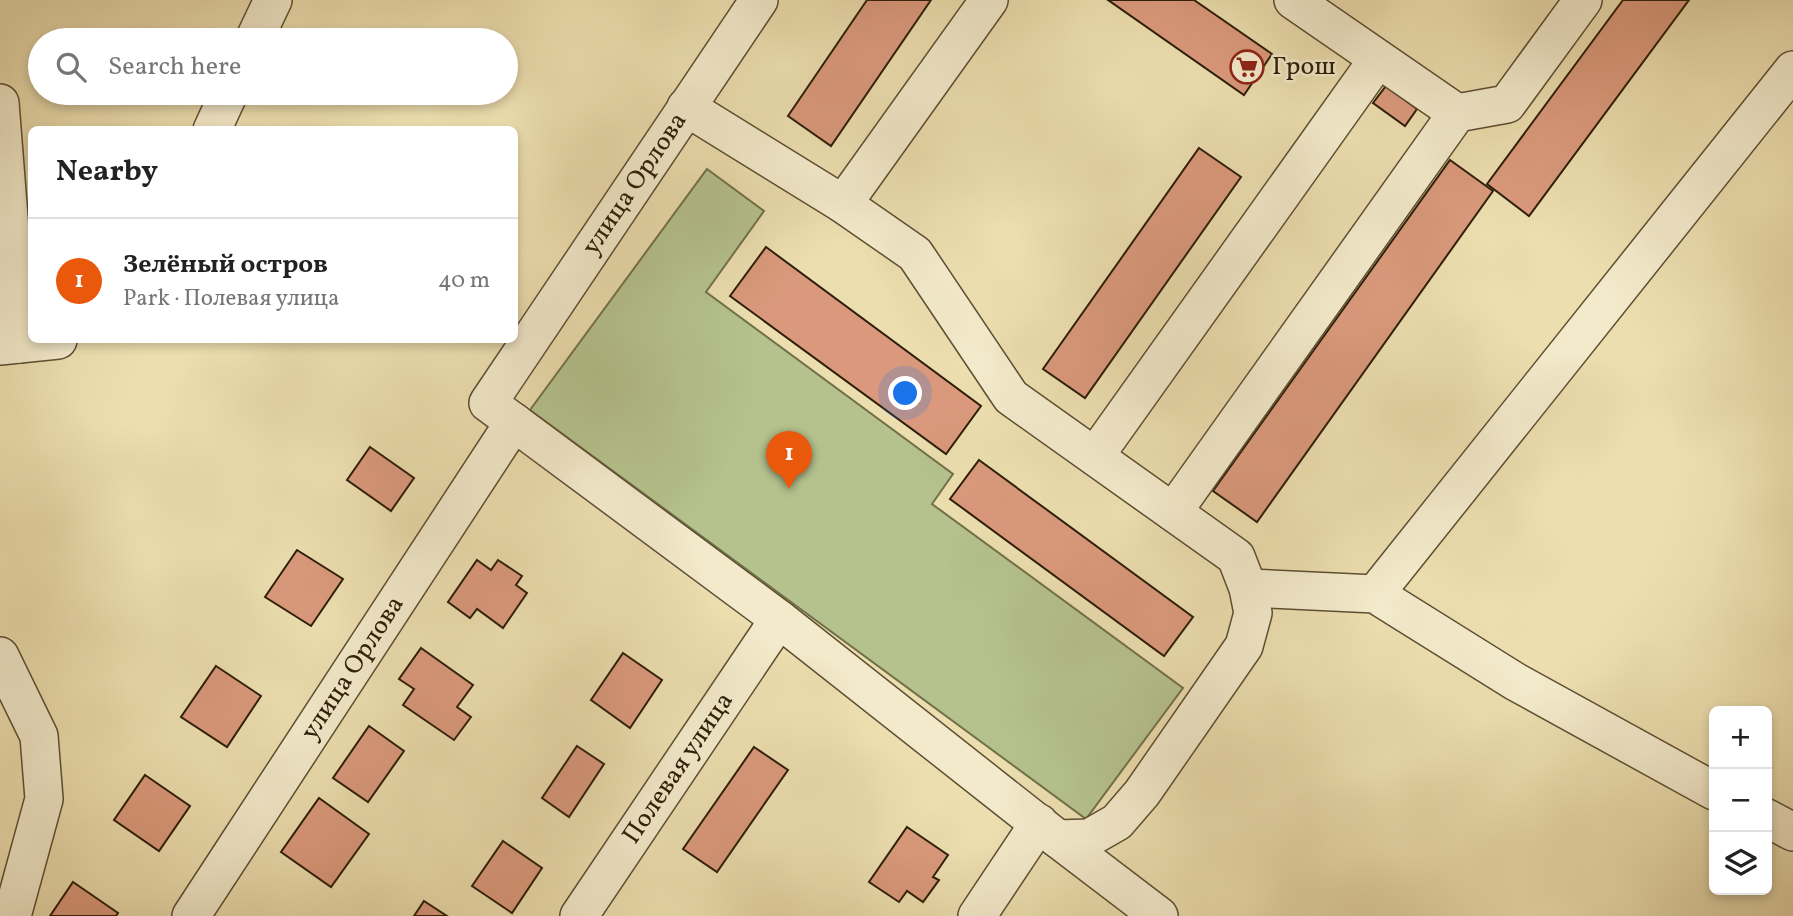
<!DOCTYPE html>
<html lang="en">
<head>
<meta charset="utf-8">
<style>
  :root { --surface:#fff; --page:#f6f6f6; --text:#222; --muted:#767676; --line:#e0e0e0; --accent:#ea580c }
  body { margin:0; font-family:Vollkorn,serif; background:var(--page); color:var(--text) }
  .controls { position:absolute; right:21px; bottom:21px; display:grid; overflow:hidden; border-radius:10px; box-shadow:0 4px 10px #0003 }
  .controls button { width:63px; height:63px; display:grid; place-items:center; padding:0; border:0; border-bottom:2px solid var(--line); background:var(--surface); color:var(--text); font:35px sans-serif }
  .you { position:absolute; left:906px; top:394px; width:24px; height:24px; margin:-18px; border:5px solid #fff; border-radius:50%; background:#1a73e8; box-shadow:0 0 0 10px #1a73e833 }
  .badge { display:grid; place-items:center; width:46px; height:46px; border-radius:50%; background:var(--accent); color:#fff; font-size:23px; font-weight:700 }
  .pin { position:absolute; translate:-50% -58px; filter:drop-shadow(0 2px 4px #0008) }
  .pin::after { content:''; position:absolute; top:37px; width:24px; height:21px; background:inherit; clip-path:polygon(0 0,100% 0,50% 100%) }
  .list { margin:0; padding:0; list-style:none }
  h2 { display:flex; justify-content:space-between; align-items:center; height:91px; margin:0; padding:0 28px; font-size:30px }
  h2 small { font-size:23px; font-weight:400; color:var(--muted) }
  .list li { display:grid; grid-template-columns:46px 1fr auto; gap:21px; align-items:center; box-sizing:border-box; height:126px; padding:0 28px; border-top:2px solid var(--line) }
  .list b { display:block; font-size:26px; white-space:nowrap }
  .list p { margin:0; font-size:23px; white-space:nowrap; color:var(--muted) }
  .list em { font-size:23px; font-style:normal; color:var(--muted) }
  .icon { flex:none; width:38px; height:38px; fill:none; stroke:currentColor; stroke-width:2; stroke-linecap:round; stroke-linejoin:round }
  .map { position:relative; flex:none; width:1793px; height:916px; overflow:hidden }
  .search { position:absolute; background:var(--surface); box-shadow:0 4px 10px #0003; left:28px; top:28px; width:490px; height:77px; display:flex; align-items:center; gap:18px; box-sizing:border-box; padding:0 24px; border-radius:38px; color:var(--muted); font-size:26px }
  .panel { position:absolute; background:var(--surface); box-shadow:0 4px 10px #0003; left:28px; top:126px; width:490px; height:217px; border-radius:10px }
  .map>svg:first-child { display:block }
  .green { fill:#b5c28d; stroke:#71704a; stroke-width:2 }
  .building { fill:#da997c; stroke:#2d1e08; stroke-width:2 }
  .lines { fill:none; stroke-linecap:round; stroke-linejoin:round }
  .minor-casing { stroke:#5d4e32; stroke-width:40 }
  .minor { stroke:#f3eacb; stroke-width:37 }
  .labels { text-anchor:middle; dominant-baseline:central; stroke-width:5; stroke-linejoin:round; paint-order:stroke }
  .poi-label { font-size:26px; fill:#2d1e08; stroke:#f3eacb; text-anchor:start }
  .street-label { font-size:26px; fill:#2d1e08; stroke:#f3eacb }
</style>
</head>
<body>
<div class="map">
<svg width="1793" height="916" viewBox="0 0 1793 916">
  <rect width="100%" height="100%" fill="#ecdeaf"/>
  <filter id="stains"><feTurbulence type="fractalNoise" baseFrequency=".00286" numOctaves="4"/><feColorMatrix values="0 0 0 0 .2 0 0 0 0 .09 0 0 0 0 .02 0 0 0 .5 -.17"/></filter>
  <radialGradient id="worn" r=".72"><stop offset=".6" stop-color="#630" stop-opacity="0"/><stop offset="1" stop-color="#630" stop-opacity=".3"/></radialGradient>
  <path class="green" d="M707,169l57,42 -58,81 247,182 -21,30 251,184 -97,131 -556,-409z"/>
  <g class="building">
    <path d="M867,0h64l-100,146 -43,-30z"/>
    <path d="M1108,0h86l78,54 -28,41z"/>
    <path d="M1623,0h66l-160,216 -42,-32z"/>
    <path d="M1386,86l31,23 -12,17 -32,-23z"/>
    <path d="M1199,148l42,29 -156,221 -42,-29z"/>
    <path d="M1450,160l43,31 -236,331 -44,-31z"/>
    <path d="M766,247l215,159 -35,48 -216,-158z"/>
    <path d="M370,447l44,31 -23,33 -44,-31z"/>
    <path d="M979,460l214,157 -29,39 -214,-157z"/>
    <path d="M297,550l46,29 -32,47 -46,-29z"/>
    <path d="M477,560l14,10 7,-10 24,16 -6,9 11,8 -24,35 -26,-19 -7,9 -22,-16z"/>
    <path d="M421,648l52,37 -16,22 14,10 -17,23 -51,-35 11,-16 -15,-10z"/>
    <path d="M623,653l39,27 -32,48 -39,-28z"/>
    <path d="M216,666l45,30 -34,51 -46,-30z"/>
    <path d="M369,726l35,25 -36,51 -35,-24z"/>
    <path d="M577,746l27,18 -35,53 -27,-19z"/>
    <path d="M754,747l34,23 -71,102 -34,-23z"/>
    <path d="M145,775l45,31 -31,45 -45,-31z"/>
    <path d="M319,798l50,36 -38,53 -50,-35z"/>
    <path d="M907,827l41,28 -15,22 6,3 -16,22 -16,-11 -8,11 -30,-20z"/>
    <path d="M503,841l39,27 -30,45 -40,-27z"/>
    <path d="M73,882l45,31 -2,3h-66z"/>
    <path d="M424,901l23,15h-33z"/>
  </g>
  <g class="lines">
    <defs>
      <g id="minor">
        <path d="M759,0l-271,403 291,216 279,220 101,77"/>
        <path d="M1293,0l164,113"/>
        <path d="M254,40l19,-40"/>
        <path d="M0,103l19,241 -19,2"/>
        <path d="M686,107l157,97 72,50 96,143 225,160 12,31 5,25 -9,33 -102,147 -25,29 -28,16 -31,1"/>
        <path d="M212,130l17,-37"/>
        <path d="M843,204l146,-204"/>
        <path d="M19,344l39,-4"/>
        <path d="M1095,456l283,-397"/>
        <path d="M1173,512l284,-399 50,-9 76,-104"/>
        <path d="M1248,588l127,6 141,88 198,109"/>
        <path d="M1375,594l418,-524"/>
        <path d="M0,656l39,80 5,63 -32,117"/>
        <path d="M1767,818l26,14"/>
        <path id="s1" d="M191,916l323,-494"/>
        <path id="s2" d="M579,916l200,-297"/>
        <path d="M977,916l62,-93"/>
      </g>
    </defs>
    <use href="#minor" class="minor-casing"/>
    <use href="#minor" class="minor"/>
  </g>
  <defs>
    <symbol id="supermarket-ring" viewBox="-11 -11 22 22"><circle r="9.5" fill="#f3eacb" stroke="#8f2418" stroke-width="1.5"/><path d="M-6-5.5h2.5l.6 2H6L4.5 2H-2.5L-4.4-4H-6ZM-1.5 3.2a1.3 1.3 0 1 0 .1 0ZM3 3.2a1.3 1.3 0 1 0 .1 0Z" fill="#8f2418"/></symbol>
  </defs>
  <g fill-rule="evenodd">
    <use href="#supermarket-ring" x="1228" y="48" width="38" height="38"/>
  </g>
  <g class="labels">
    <g class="poi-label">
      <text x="1272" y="67">Грош</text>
    </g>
    <g class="street-label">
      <text transform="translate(635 184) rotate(-56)">улица Орлова</text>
      <text stroke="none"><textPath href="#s1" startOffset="296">улица Орлова</textPath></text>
      <text stroke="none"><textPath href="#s2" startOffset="178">Полевая улица</textPath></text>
    </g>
  </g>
  <rect width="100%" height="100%" filter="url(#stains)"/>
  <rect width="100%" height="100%" fill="url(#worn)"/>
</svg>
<div class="controls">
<button>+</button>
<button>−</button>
<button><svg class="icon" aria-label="layers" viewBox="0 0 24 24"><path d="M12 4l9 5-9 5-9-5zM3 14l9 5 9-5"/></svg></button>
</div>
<div class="you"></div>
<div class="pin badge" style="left:789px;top:489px">1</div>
<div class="search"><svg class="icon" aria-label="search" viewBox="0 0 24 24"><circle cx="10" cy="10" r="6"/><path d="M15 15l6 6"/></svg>Search here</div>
<section class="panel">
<h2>Nearby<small></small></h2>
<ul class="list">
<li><span class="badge">1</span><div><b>Зелёный остров</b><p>Park · Полевая улица</p></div><em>40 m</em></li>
</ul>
</section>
</div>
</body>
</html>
